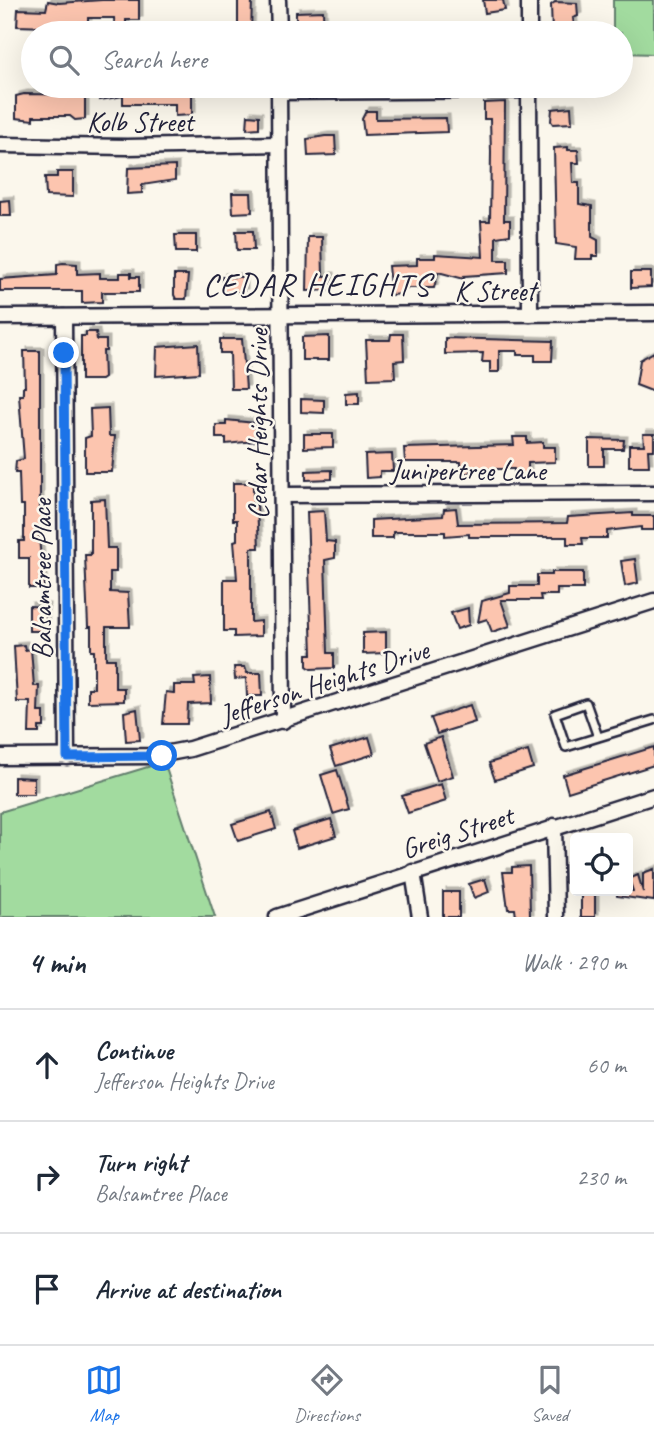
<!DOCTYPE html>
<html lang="en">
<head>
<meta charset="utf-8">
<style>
  :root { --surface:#fff; --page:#f6f6f7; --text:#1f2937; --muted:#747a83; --line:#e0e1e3; --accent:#1a73e8 }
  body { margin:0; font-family:Caveat,sans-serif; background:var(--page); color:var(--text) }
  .controls { position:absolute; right:21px; bottom:21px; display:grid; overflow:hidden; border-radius:7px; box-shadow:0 7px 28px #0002 }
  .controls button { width:63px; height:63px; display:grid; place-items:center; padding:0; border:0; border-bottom:2px solid var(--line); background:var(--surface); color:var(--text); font:35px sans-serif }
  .stop { position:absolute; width:21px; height:21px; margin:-16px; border:5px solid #1a73e8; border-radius:50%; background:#fff }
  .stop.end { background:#1a73e8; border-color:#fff; box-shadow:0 2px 7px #0008 }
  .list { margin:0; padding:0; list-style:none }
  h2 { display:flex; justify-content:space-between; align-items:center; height:91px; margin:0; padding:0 28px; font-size:30px }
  h2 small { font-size:23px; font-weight:400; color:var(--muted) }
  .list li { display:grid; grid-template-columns:46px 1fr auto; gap:21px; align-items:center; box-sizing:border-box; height:112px; padding:0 28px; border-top:2px solid var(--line) }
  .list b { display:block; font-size:26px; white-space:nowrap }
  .list p { margin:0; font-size:23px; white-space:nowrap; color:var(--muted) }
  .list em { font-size:23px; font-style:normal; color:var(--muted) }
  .icon { flex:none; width:38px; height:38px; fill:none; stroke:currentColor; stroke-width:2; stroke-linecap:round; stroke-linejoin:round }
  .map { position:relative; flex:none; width:654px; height:917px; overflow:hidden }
  .search { position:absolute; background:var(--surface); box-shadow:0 7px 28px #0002; left:21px; right:21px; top:21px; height:77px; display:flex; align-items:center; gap:18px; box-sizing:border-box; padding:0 24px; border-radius:38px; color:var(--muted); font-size:26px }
  .sheet { height:427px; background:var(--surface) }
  nav { display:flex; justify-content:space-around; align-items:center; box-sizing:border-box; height:98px; border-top:2px solid var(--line); background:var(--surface); font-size:19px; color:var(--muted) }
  nav a { display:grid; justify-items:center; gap:4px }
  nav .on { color:var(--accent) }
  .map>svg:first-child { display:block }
  .green { fill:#a2db9f; stroke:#627e6d; stroke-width:2 }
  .building { fill:#fcc5af; stroke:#22223b; stroke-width:2; filter:url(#shadow) }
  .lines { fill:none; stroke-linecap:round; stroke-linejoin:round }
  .service-casing { stroke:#22223b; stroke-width:12 }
  .minor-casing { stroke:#22223b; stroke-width:19 }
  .service { stroke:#fbf7ec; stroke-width:7 }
  .minor { stroke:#fbf7ec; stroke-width:14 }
  .route { stroke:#1a73e8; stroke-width:9 }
  .labels { text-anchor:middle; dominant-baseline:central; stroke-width:5; stroke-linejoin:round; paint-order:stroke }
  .street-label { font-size:28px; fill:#22223b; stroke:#fbf7ec }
  .quarter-label { font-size:32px; letter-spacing:2px; fill:#22223b; stroke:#fbf7ec }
</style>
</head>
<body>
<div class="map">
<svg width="654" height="917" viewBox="0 0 654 917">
  <defs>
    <filter id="shadow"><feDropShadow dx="3.5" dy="-3.5" stdDeviation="0" flood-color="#0004"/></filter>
  </defs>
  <rect width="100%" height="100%" fill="#fbf7ec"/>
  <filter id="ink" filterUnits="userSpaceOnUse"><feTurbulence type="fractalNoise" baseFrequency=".0143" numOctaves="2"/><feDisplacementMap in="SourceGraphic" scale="14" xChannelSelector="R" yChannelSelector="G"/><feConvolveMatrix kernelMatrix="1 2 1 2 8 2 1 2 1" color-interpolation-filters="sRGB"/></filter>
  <g filter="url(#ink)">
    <g class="green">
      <path d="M613,0h41v54l-33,-1v-20h-8z"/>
      <path d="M164,762l51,155h-215v-105z"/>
    </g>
    <g class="building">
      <path d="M102,0h37v20h-13v13h-11l-1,-15h-26v5h-6l1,3 -25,1v5h-11v-5l-30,-1 1,-17 28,1 2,-9 11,2z"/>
      <path d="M238,0h14l-1,33h-13z"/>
      <path d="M483,0h20l2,10 -20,3z"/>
      <path d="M555,2l22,1 1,13 -5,2 2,15h-23l-1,-28z"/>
      <path d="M323,11l1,22h-10v-10l-18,1v-12z"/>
      <path d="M98,86h66v5l28,-1v25l-17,1v-12h-52v-8l-23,4z"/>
      <path d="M24,94l61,1v24l-10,1 -5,-4h-37v4l-17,-2v-22z"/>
      <path d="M505,102l-1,118h6v15l-14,2v23h12v13l-44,3v3l-26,-7 -4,16h-31l-1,6 -11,1 -3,-29 29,-1v-7h18v-4l48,3 -2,-36h9l1,-69 -1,-33h-6v-16z"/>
      <path d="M571,107l1,16 -19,1 -2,-3 1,-12z"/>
      <path d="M366,111h10v8l70,-1 1,14 -83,3 -2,-16z"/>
      <path d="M248,115l11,1v12l-12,1z"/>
      <path d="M325,136h10l1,19 -28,1 -1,-17z"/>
      <path d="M568,147v3h10l1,13h-7l1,20h6v21l13,2v31l6,3v16h-6v3h-17l1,-12 -20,-3 -2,-96z"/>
      <path d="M175,166v14l-33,5v8l-15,1 1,-26z"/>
      <path d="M57,172h16v25l-27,-1 -1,-19h12z"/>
      <path d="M232,193h19l1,19 -19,1z"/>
      <path d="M10,200l1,16h-11v-15z"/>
      <path d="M236,231h17l1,19h-17z"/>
      <path d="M175,235h21v17h-20z"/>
      <path d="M308,237h14l1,39h8l1,14 -25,1z"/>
      <path d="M63,263l14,1v10l23,-1v5h20v-5h11v4h8v15h-37v10l-20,1v-12h-82v-12l57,-4v-11z"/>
      <path d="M631,272h20v15l-20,1z"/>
      <path d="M174,275h14l-2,24h-10l-2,-4z"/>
      <rect x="222" y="277" width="22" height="15"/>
      <path d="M86,332h10l1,8h9v11h-3l1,27 -3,2h-20v-44h5z"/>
      <path d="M391,334h12l1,26 -10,1 1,17 -27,1 -2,-39h24z"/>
      <path d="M329,336v24h-27v-23z"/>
      <path d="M445,338l108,3 -1,20h-17v-6h-18v-4h-18v21h-9v-10h-8l1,-9 -38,1z"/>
      <path d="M220,339h22l4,50h-15l-1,-36h-10z"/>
      <path d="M198,344l1,29 -43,3 1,-29z"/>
      <path d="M24,351h16v162l8,2v12l-10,1 6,60h-15v-30h-10v-17h5v-36h-4l-1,-32h-4l1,-12 8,-2 -5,-64h4v-8h2z"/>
      <path d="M654,352v40l-18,-7 4,-25z"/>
      <path d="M359,392v12h-13v-11z"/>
      <path d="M301,399l23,1v13l-23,-1z"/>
      <path d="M108,408l1,28h6l-3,36h-27v-34l6,-2 -1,-27z"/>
      <path d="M226,420l29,3 3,13h-3v5l-29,3v-6h-10v-13h10z"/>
      <path d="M304,434h29v13l-29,1z"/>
      <path d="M643,434h11v16h-6l1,16h-20v-21h15z"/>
      <path d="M513,437h14v6l16,-1v5h12v15l-27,1v14l-13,1 -1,-9h-44v4h-9v-11h-56l-1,-14 110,-3z"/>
      <path d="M589,439l35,1 -1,9h-19v17h-15z"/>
      <path d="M392,454l1,17h-13v6l-14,1 -1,-23z"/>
      <path d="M332,470v9l-26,1v-9z"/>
      <path d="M233,483h20v22h4l2,43h-8v74l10,-1v15l-27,1v-6h-10v-52h13l-3,-38 3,-1v-20h-4z"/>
      <path d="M105,499l2,49h9v24h-6v20l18,1 2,34h-24v32h9v29h9v13l-36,1v-14h6v-37h-3v-24h-3l-3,-72h6v-55z"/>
      <path d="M456,508l2,16 109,-1 1,-6 65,-4v3h21v14h-13v-3l-34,4v7h-25l1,6h-16v-7h-98v-3l-24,2v-4h-52v6h-22v-18l72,-4 1,-7z"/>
      <path d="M324,511l2,30 9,1v16l-10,2 3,93h6v15l-23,1 -4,-3v-12h5l-5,-142z"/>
      <path d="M635,559l3,24 -13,3 -4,-25z"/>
      <path d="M552,572h31v17h-26v6h-17l1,5h-40l9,26 -18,6 -5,-13 -9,3 4,-21 28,-8v-7h27v-11h15z"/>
      <path d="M29,606l17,1 -1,24h-16z"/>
      <path d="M468,608l1,17 -12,4 -6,-16z"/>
      <path d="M386,632v21l-23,1v-21z"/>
      <path d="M24,645l1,5 6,-1 3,37h5l-1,26h6v15h-5v6h-10l1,-31h-13l-3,-56z"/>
      <path d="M234,667h11l2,6h14l1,23h-15l-1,-18 -11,1z"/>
      <path d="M210,677l1,26 -23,1 -1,20h-24l3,-32 8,1v-8h21l-1,-7z"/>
      <path d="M470,705l5,17 -38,12 -6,-16z"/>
      <path d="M137,709l3,31 -14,1 -2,-29z"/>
      <path d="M369,737l5,17 -38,12 -6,-17z"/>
      <path d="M441,737l12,39 -16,5 -13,-38z"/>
      <path d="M654,747v18l-86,27 -5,-17z"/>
      <path d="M528,751l5,17 -38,12 -6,-17z"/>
      <path d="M337,770l12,39 -16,5 -12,-39z"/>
      <path d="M14,777l20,1v16h-20z"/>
      <path d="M441,784l5,17 -38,12 -6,-17z"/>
      <path d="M271,812l5,17 -38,12 -6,-17z"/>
      <path d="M331,819l5,17 -39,12 -5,-17z"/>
      <path d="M529,866l1,51h-14l-1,-8h-7l-5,-37h9v-5z"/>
      <path d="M654,869v32l-37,-5v-5h16l-4,-12 9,-4 5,17v-19z"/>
      <path d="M485,879l4,13 -15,6 -5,-14z"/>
      <rect x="581" y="891" width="14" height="26"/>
      <rect x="443" y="892" width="16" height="25"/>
    </g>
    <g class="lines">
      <defs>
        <path id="service" d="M598,737l-12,-34 -31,11 11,33 88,-27"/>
        <g id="minor">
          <path d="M278,0l1,33"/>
          <path d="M529,0v33"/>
          <path d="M279,86l4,635"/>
          <path d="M529,86l1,228"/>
          <path d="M279,92l250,-2"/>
          <path d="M0,145l127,2 152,-3"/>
          <path d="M0,317l654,-4"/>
          <path d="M64,317l3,440"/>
          <path d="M282,495l372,-2"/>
          <path d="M0,757l153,-1 37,-7 464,-148"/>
          <path d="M554,826l2,91"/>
          <path d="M413,872l7,45"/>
          <path d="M277,917l377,-121"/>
        </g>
      </defs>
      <use href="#service" class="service-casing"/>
      <use href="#minor" class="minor-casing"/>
      <use href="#service" class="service"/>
      <use href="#minor" class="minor"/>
    </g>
  </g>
  <g class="lines" filter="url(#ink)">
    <path class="route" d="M64,353l3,404 95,-1"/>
  </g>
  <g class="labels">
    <g class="street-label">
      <text x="140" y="121">Kolb Street</text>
      <text x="495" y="290">K Street</text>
      <text transform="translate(257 424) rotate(-90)">Cedar Heights Drive</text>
      <text x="468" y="470">Junipertree Lane</text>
      <text transform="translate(41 579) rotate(-90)">Balsamtree Place</text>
      <text transform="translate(324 682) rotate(-18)">Jefferson Heights Drive</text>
      <text transform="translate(457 832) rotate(-18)">Greig Street</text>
    </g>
    <g class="quarter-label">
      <text x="317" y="284">CEDAR HEIGHTS</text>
    </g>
  </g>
</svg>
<div class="controls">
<button><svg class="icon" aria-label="locate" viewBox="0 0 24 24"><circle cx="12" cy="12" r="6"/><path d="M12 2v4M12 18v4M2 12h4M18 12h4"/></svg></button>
</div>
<div class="stop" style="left:162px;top:756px"></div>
<div class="stop end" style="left:64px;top:353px"></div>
<div class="search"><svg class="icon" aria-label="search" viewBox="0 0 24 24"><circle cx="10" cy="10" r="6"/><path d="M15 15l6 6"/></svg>Search here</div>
</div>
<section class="sheet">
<h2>4 min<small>Walk · 290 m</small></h2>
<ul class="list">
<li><svg class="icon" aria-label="ahead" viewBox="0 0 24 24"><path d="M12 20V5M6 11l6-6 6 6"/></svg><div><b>Continue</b><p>Jefferson Heights Drive</p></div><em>60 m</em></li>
<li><svg class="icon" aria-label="right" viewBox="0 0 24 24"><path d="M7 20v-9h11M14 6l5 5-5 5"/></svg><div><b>Turn right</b><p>Balsamtree Place</p></div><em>230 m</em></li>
<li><svg class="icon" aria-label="arrive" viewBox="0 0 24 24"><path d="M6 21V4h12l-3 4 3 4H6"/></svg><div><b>Arrive at destination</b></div></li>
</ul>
</section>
<nav>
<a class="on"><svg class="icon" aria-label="map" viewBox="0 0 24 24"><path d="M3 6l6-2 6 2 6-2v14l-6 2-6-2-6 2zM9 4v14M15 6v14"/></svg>Map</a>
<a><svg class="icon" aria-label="directions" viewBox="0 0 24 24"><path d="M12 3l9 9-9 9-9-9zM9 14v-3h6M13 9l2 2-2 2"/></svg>Directions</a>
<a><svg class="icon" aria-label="saved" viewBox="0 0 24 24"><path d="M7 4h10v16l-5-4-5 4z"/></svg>Saved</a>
</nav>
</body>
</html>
